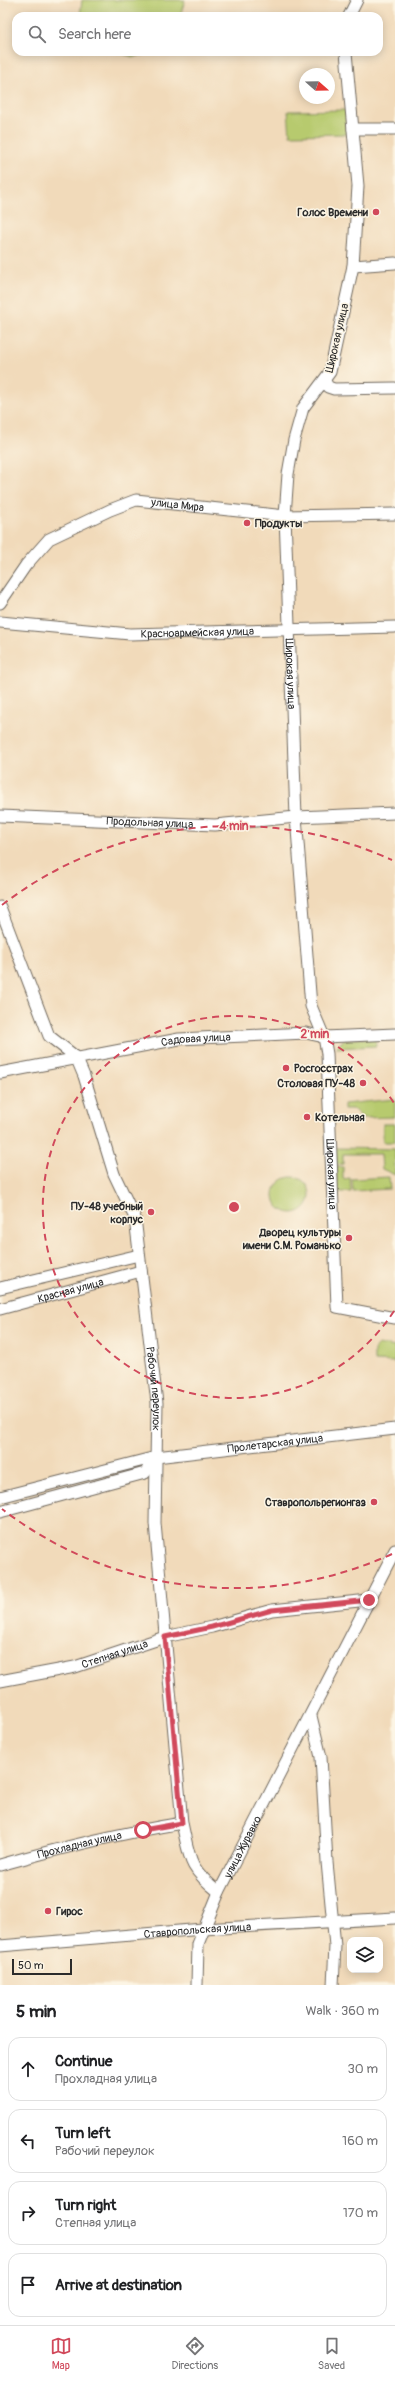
<!DOCTYPE html>
<html lang="en">
<head>
<meta charset="utf-8">
<style>
  :root { --surface:#fff; --page:#f2f2f2; --text:#202124; --muted:#757577; --line:#e0e0e0; --accent:#d1495b }
  body { margin:0; font-family:Pangolin,sans-serif; background:var(--page); color:var(--text) }
  .controls { position:absolute; right:12px; bottom:12px; display:grid; overflow:hidden; border-radius:8px; box-shadow:0 2px 10px #0003 }
  .controls button { width:36px; height:36px; display:grid; place-items:center; padding:0; border:0; border-bottom:1px solid var(--line); background:var(--surface); color:var(--text); font:20px sans-serif }
  .compass { position:absolute; left:299px; top:68px; width:36px; height:36px; border-radius:50%; background:var(--surface); box-shadow:0 2px 10px #0003; rotate:110deg }
  .scale { position:absolute; left:12px; bottom:10px; width:60px; box-sizing:border-box; padding-left:4px; border:2px solid #2b2b2b; border-top:0; font-size:11px; line-height:14px; white-space:nowrap; color:#2b2b2b; -webkit-text-stroke:3px #fcf5e5; paint-order:stroke }
  .stop { position:absolute; width:12px; height:12px; margin:-9px; border:3px solid #d1495b; border-radius:50%; background:#fff }
  .stop.end { background:#d1495b; border-color:#fff; box-shadow:0 1px 4px #0008 }
  .list { margin:0; padding:0; list-style:none }
  h2 { display:flex; justify-content:space-between; align-items:center; height:52px; margin:0; padding:0 16px; font-size:17px }
  h2 small { font-size:13px; font-weight:400; color:var(--muted) }
  .list li { display:grid; grid-template-columns:26px 1fr auto; gap:12px; align-items:center; box-sizing:border-box; height:64px; margin:0 8px 8px; padding:0 8px; border:1px solid var(--line); border-radius:12px }
  .list b { display:block; font-size:15px; white-space:nowrap }
  .list p { margin:0; font-size:13px; white-space:nowrap; color:var(--muted) }
  .list em { font-size:13px; font-style:normal; color:var(--muted) }
  .icon { flex:none; width:22px; height:22px; fill:none; stroke:currentColor; stroke-width:2; stroke-linecap:round; stroke-linejoin:round }
  .map { position:relative; flex:none; width:395px; height:1985px; overflow:hidden }
  .search { position:absolute; background:var(--surface); box-shadow:0 2px 10px #0003; left:12px; right:12px; top:12px; height:44px; display:flex; align-items:center; gap:10px; box-sizing:border-box; padding:0 14px; border-radius:12px; color:var(--muted); font-size:15px }
  .sheet { height:340px; background:var(--surface) }
  nav { display:flex; justify-content:space-around; align-items:center; box-sizing:border-box; height:56px; border-top:1px solid var(--line); background:var(--surface); font-size:11px; color:var(--muted) }
  nav a { display:grid; justify-items:center; gap:2px }
  nav .on { color:var(--accent) }
  .map>svg:first-child { display:block }
  .green { fill:#b7ca6e; stroke:#717a4c }
  .lines { fill:none; stroke-linecap:round; stroke-linejoin:round }
  .minor-casing { stroke:#70685d; stroke-width:13 }
  .minor { stroke:#fff; stroke-width:11 }
  .route { stroke:#d1495b; stroke-width:5 }
  .ring { fill:none; stroke:#d1495b; stroke-width:2; stroke-dasharray:7 5 }
  .poi-dot { fill:#d1495b; stroke:#fcf5e5; stroke-width:1.5 }
  .labels { text-anchor:middle; dominant-baseline:central; stroke-width:3; stroke-linejoin:round; paint-order:stroke }
  .poi-label { font-size:11px; font-weight:bold; fill:#2b2b2b; stroke:#fcf5e5; text-anchor:end }
  .street-label { font-size:11px; fill:#2b2b2b; stroke:#fcf5e5 }
  .centre { fill:#d1495b; stroke:#fcf5e5; stroke-width:2 }
  .ring-label { font-size:12px; text-anchor:middle; font-weight:bold; fill:#d1495b; stroke:#fcf5e5; stroke-width:3; stroke-linejoin:round; paint-order:stroke }
</style>
</head>
<body>
<div class="map">
<svg width="395" height="1985" viewBox="0 0 395 1985">
  <rect width="100%" height="100%" fill="#fcf5e5"/>
  <filter id="ink" filterUnits="userSpaceOnUse"><feTurbulence type="fractalNoise" baseFrequency=".025" numOctaves="2"/><feDisplacementMap in="SourceGraphic" scale="8" xChannelSelector="R" yChannelSelector="G"/><feConvolveMatrix kernelMatrix="1 2 1 2 8 2 1 2 1" color-interpolation-filters="sRGB"/></filter>
  <filter id="wash" filterUnits="userSpaceOnUse"><feTurbulence type="fractalNoise" baseFrequency=".012" numOctaves="4" result="noise"/><feDisplacementMap in="SourceGraphic" scale="16" xChannelSelector="R" yChannelSelector="G"/><feGaussianBlur stdDeviation="0.9" result="paint"/><feColorMatrix in="noise" values="0 0 0 0 0 0 0 0 0 0 0 0 0 0 0 0 0 1.4 0 .05"/><feComposite in="paint" operator="in"/></filter>
  <g filter="url(#wash)">
    <rect width="100%" height="100%" fill="#f1daba"/>
    <g class="green">
      <path d="M82,0h103l-5,16h-100z"/>
      <path d="M116,52h39l-21,5z"/>
      <path d="M346,110l2,24 -58,1 -2,-24z"/>
      <path d="M376,1038v8l-40,2 8,-9z"/>
      <path d="M395,1099v18l-32,1 -10,-9h-9v-5z"/>
      <rect x="383" y="1124" width="12" height="18"/>
      <path d="M333,1148l62,1v26l-13,-6 -1,-15h-38v10l-7,1z"/>
      <path d="M336,1167h7v12l7,-1 1,14h-14z"/>
      <path d="M389,1177l1,12 -37,2 -1,-12z"/>
      <circle cx="292" cy="1195" r="18"/>
      <path d="M378,1344l17,3v15l-21,-1v-11z"/>
    </g>
  </g>
  <g filter="url(#ink)">
    <g class="lines">
      <defs>
        <g id="minor">
          <path d="M349,16l8,-16"/>
          <path id="s1" d="M346,52l12,134 -5,80 -23,106 -27,36 -9,32 -6,34 -3,42 11,301 15,189 13,31 3,17 10,253 58,11"/>
          <path d="M353,129h42"/>
          <path d="M353,266l42,-3"/>
          <path d="M325,381l3,6 6,2 61,-1"/>
          <path id="s2" d="M0,603l26,-38 23,-26 61,-29 26,-10 149,16 110,-2"/>
          <path id="s3" d="M0,622l130,12 265,-7"/>
          <path id="s4" d="M0,816l215,9 81,-8 99,-4"/>
          <path id="s5" d="M0,907l49,129 27,21 8,19 30,98 21,44 22,185 -2,120 27,300c8,36 6,45 37,69"/>
          <path id="s6" d="M0,1073l179,-34 127,-6 18,4 71,-3"/>
          <path d="M0,1288l139,-33"/>
          <path id="s7" d="M0,1309l141,-38"/>
          <path id="s8" d="M156,1457l239,-28"/>
          <path d="M0,1497l156,-40 -11,16 -145,39"/>
          <path id="s9" d="M0,1681l75,-14 90,-30 47,-10 60,-17 97,-10"/>
          <path d="M311,1716l10,41 6,105 8,84 -2,39"/>
          <path id="s10" d="M0,1865c60,-17 121,-32 182,-42"/>
          <path id="s11" d="M0,1946l203,-17 192,-11"/>
          <path id="s12" d="M197,1985l1,-41 21,-52 176,-342"/>
        </g>
      </defs>
      <use href="#minor" class="minor-casing"/>
      <use href="#minor" class="minor"/>
    </g>
  </g>
  <g class="lines" filter="url(#ink)">
    <path class="route" d="M143,1830l39,-7 -17,-186 47,-10 60,-17 97,-10"/>
  </g>
  <g class="ring">
    <path d="M394 1311A191 191 0 1 1 394 1103"/>
    <path d="M392 1554A381 381 0 0 1 2 1509M2 905A381 381 0 0 1 392 860"/>
  </g>
  <g class="poi-dot">
    <circle cx="376" cy="212" r="4"/>
    <circle cx="247" cy="523" r="4"/>
    <circle cx="286" cy="1068" r="4"/>
    <circle cx="363" cy="1083" r="4"/>
    <circle cx="307" cy="1117" r="4"/>
    <circle cx="151" cy="1212" r="4"/>
    <circle cx="349" cy="1238" r="4"/>
    <circle cx="374" cy="1502" r="4"/>
    <circle cx="48" cy="1911" r="4"/>
  </g>
  <g class="labels">
    <g class="poi-label">
      <text x="368" y="212">Голос Времени</text>
      <text x="255" y="523" text-anchor="start">Продукты</text>
      <text x="294" y="1068" text-anchor="start">Росгосстрах</text>
      <text x="355" y="1083">Столовая ПУ-48</text>
      <text x="315" y="1117" text-anchor="start">Котельная</text>
      <text x="143" y="1206">ПУ-48 учебный<tspan x="143" dy="13">корпус</tspan></text>
      <text x="341" y="1232">Дворец культуры<tspan x="341" dy="13">имени С.М. Романько</tspan></text>
      <text x="366" y="1502">Ставропольрегионгаз</text>
      <text x="56" y="1911" text-anchor="start">Гирос</text>
    </g>
    <g class="street-label">
      <text transform="translate(337 338) rotate(-77)">Широкая улица</text>
      <text stroke="none"><textPath href="#s2" startOffset="218">улица Мира</textPath></text>
      <text stroke="none"><textPath href="#s3" startOffset="198">Красноармейская улица</textPath></text>
      <text stroke="none"><textPath href="#s1" startOffset="636">Широкая улица</textPath></text>
      <text stroke="none"><textPath href="#s4" startOffset="150">Продольная улица</textPath></text>
      <text stroke="none"><textPath href="#s6" startOffset="199">Садовая улица</textPath></text>
      <text stroke="none"><textPath href="#s1" startOffset="1140">Широкая улица</textPath></text>
      <text stroke="none"><textPath href="#s7" startOffset="73">Красная улица</textPath></text>
      <text stroke="none"><textPath href="#s5" startOffset="516">Рабочий переулок</textPath></text>
      <text stroke="none"><textPath href="#s8" startOffset="120">Пролетарская улица</textPath></text>
      <text stroke="none"><textPath href="#s9" startOffset="118">Степная улица</textPath></text>
      <text stroke="none"><textPath href="#s10" startOffset="82">Прохладная улица</textPath></text>
      <text stroke="none"><textPath href="#s12" startOffset="148">улица Журавко</textPath></text>
      <text stroke="none"><textPath href="#s11" startOffset="198">Ставропольская улица</textPath></text>
    </g>
  </g>
  <circle cx="234" cy="1207" r="6" class="centre"/>
  <g class="ring-label">
    <text x="234" y="830">4 min</text>
    <text x="315" y="1038">2 min</text>
  </g>
</svg>
<div class="controls">
<button><svg class="icon" aria-label="layers" viewBox="0 0 24 24"><path d="M12 4l9 5-9 5-9-5zM3 14l9 5 9-5"/></svg></button>
</div>
<svg class="compass" viewBox="-18 -18 36 36"><path d="M0-13l5 13h-10z" fill="#e53935"/><path d="M0 13l5-13h-10z" fill="#757577"/></svg>
<div class="scale">50 m</div>
<div class="stop" style="left:143px;top:1830px"></div>
<div class="stop end" style="left:369px;top:1600px"></div>
<div class="search"><svg class="icon" aria-label="search" viewBox="0 0 24 24"><circle cx="10" cy="10" r="6"/><path d="M15 15l6 6"/></svg>Search here</div>
</div>
<section class="sheet">
<h2>5 min<small>Walk · 360 m</small></h2>
<ul class="list">
<li><svg class="icon" aria-label="ahead" viewBox="0 0 24 24"><path d="M12 20V5M6 11l6-6 6 6"/></svg><div><b>Continue</b><p>Прохладная улица</p></div><em>30 m</em></li>
<li><svg class="icon" aria-label="left" viewBox="0 0 24 24"><path d="M17 20v-9H6M10 6l-5 5 5 5"/></svg><div><b>Turn left</b><p>Рабочий переулок</p></div><em>160 m</em></li>
<li><svg class="icon" aria-label="right" viewBox="0 0 24 24"><path d="M7 20v-9h11M14 6l5 5-5 5"/></svg><div><b>Turn right</b><p>Степная улица</p></div><em>170 m</em></li>
<li><svg class="icon" aria-label="arrive" viewBox="0 0 24 24"><path d="M6 21V4h12l-3 4 3 4H6"/></svg><div><b>Arrive at destination</b></div></li>
</ul>
</section>
<nav>
<a class="on"><svg class="icon" aria-label="map" viewBox="0 0 24 24"><path d="M3 6l6-2 6 2 6-2v14l-6 2-6-2-6 2zM9 4v14M15 6v14"/></svg>Map</a>
<a><svg class="icon" aria-label="directions" viewBox="0 0 24 24"><path d="M12 3l9 9-9 9-9-9zM9 14v-3h6M13 9l2 2-2 2"/></svg>Directions</a>
<a><svg class="icon" aria-label="saved" viewBox="0 0 24 24"><path d="M7 4h10v16l-5-4-5 4z"/></svg>Saved</a>
</nav>
</body>
</html>
